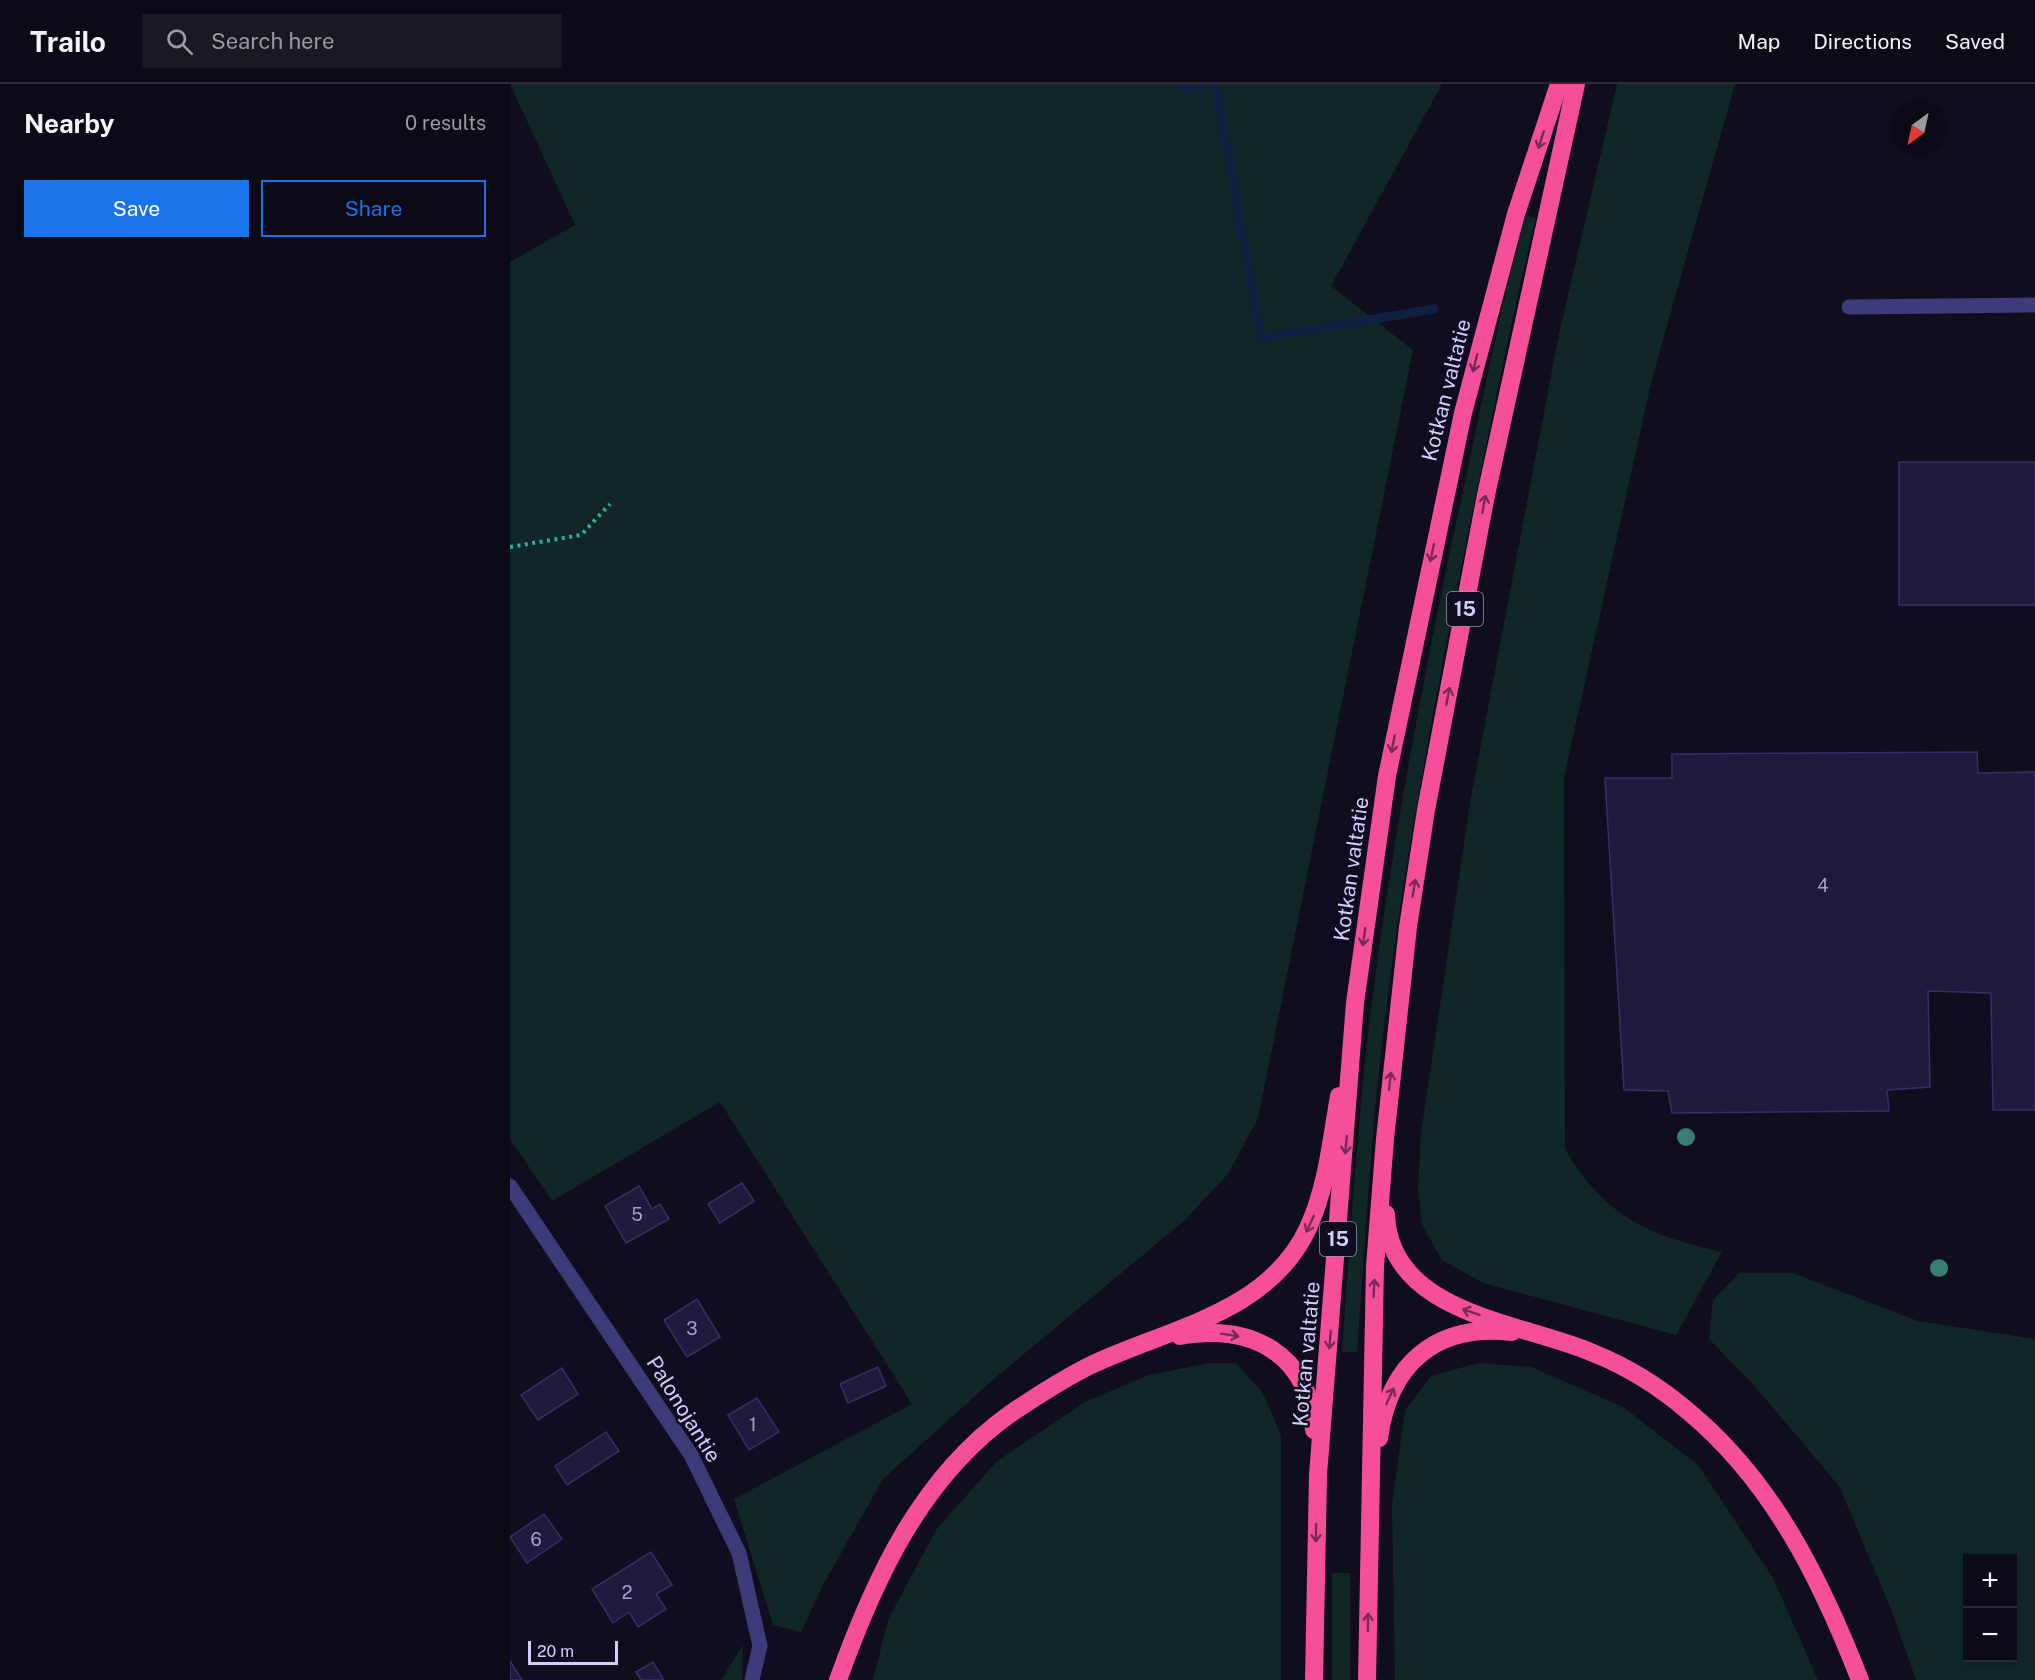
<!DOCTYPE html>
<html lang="en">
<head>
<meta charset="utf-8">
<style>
  :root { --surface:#0c0a16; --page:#1a1823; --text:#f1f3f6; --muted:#9a9aa1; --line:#2c2b35; --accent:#1a73e8 }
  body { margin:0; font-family:"Public Sans",sans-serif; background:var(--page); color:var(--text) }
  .controls { position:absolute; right:18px; bottom:18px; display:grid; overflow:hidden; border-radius:0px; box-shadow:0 2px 4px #0004 }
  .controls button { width:54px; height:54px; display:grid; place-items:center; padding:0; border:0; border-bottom:2px solid var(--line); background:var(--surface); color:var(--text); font:30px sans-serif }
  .compass { position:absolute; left:1381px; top:18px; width:54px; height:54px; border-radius:50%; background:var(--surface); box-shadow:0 2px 4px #0004; rotate:213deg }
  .scale { position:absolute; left:18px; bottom:15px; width:90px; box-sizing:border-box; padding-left:6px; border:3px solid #d3ccfc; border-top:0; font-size:16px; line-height:21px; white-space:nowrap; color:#d3ccfc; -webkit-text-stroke:4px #100d1e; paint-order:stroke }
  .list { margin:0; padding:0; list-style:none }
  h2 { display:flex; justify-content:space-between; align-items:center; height:78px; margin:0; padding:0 24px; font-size:26px }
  h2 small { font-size:20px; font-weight:400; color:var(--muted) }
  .actions { display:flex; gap:12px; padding:18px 24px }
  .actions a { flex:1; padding:14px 0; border:2px solid var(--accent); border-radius:0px; text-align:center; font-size:21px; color:var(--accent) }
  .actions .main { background:var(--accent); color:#fff }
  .icon { flex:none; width:33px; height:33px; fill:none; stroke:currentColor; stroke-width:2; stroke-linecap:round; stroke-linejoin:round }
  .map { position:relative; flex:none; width:1525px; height:1596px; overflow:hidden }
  header { display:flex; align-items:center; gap:36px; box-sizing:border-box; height:84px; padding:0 30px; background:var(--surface); border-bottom:2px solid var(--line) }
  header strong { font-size:28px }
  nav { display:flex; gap:33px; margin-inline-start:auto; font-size:21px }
  .search { width:420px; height:54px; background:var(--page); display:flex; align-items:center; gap:15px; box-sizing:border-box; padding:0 21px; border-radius:0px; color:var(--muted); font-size:22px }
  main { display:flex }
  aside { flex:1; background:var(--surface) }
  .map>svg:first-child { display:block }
  .green { fill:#112727; fill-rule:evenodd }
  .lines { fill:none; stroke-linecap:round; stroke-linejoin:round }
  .stream { stroke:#0e2140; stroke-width:9 }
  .building { fill:#221a3d; stroke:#3a2e68; stroke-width:1.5 }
  .path { stroke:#34a9a4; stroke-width:4; stroke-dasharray:3 4.5; stroke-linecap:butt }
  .minor { stroke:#3e3b7a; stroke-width:15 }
  .highway { stroke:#f54f9b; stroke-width:18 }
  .tree { fill:#3b7c74 }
  .oneway { stroke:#772b56 }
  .labels { text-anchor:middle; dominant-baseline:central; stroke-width:5; stroke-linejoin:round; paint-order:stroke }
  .number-label { font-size:18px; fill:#a7a0cc }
  .shield { fill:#100d1e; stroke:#9893b9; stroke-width:1.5 }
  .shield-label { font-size:20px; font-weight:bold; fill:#d3ccfc }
  .street-label { font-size:21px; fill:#d3ccfc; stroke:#100d1e }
</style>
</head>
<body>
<header>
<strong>Trailo</strong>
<div class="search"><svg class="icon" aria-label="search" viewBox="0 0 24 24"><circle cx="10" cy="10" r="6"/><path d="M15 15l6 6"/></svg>Search here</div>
<nav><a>Map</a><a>Directions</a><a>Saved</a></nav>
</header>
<main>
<aside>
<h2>Nearby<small>0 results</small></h2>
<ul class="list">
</ul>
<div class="actions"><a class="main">Save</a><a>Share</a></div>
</aside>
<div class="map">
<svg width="1525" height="1596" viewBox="0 0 1525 1596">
  <rect width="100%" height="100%" fill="#100d1e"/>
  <g class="green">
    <path d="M0,0h932l-111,202 82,64 -155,768 -30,56 -44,47 -189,157 -112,101 -60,106 -22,47 -28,-7 -39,-126 178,-95 -192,-302 -168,99 -42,-62v-877l65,-37z"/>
    <path d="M1107,0h118l-83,295 -88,398 1,372c40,68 83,86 157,103l-46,83 -193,-52 -41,-23 -20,-35 -4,-37 3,-55 50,-336 88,-463z"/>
    <path d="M1015,131l11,3c-26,105 -46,211 -68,316 -32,160 -63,322 -83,484 -14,111 -20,223 -28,334h-15c8,-112 15,-224 28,-335 22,-178 56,-355 94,-531 19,-90 38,-181 61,-271z"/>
    <path d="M1229,1189h54l125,48 117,18v341h-119l-25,-71 -52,-123 -86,-102 -44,-45 4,-39zM1458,1474h44v100h-44z"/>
    <path d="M699,1279h27l27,30 18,42v245h-408l15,-60 48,-90 60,-68 91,-61 62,-26z"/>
    <path d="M968,1279l53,4 92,40 75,58 75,113 45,102h-423l-3,-177 13,-93 26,-34z"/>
    <rect x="822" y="1489" width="18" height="107"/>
    <path d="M233,1561l-1,35h-21z"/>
  </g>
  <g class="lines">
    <g class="stream">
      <path d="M670,0l4,4 22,-4"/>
      <path d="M705,0l46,254 173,-29"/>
    </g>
  </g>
  <g class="building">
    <rect x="1389" y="378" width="136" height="143"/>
    <path d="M1467,668l1,21 57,-1v338h-42l-2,-117 -63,-2 2,96 -43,3 2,21 -217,2 -4,-22 -44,-1 -19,-312h67v-24z"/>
    <path d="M232,1099l12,18 -34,22 -12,-19z"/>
    <path d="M129,1102l13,23 8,-5 9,15 -43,24 -21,-37z"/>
    <path d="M187,1215l23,38 -33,20 -23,-37z"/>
    <path d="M368,1283l8,19 -38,17 -8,-19z"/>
    <path d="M52,1284l16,26 -40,26 -17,-25z"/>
    <path d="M247,1314l22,34 -30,18 -21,-35z"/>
    <path d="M96,1348l13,19 -52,34 -12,-19z"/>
    <path d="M34,1430l18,25 -35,24 -17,-26z"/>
    <path d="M141,1468l21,33 -16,9 10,15 -28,18 -9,-15 -16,11 -21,-34z"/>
    <path d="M0,1577l12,19h-12z"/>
    <path d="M143,1578l11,18h-23l-5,-8z"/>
  </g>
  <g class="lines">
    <path class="path" d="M0,463l71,-12 29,-31"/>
    <g class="minor">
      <path d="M1339,223l186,-2"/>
      <path d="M0,1102l181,269 48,98 21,93 -8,34"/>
    </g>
    <g class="highway">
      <path d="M876,1130c3,100 135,108 207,139 35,14 67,34 96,59 84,70 132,168 171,268"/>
      <path d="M670,1252c72,-13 129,18 134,94"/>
      <path d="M869,1354c10,-74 57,-115 133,-106"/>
      <path d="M328,1596c36,-100 82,-202 172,-266 25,-17 50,-33 77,-47 77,-38 181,-52 221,-139 19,-41 23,-87 31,-132"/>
      <path d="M804,1596l4,-205 37,-472 32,-227 76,-363 53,-199 43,-130"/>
      <path d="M857,1596l8,-414 10,-127 23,-212 18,-117 60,-315 90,-411"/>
    </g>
  </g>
  <g class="tree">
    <circle cx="1176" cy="1053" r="9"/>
    <circle cx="1429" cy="1184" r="9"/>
  </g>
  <defs><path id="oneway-shaft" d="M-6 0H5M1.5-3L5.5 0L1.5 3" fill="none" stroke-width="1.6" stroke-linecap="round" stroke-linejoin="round" transform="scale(1.5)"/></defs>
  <g class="oneway">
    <use href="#oneway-shaft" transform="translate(1031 56) rotate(108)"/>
    <use href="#oneway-shaft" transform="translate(965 279) rotate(104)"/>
    <use href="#oneway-shaft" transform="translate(974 420) rotate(-79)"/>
    <use href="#oneway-shaft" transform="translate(922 469) rotate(102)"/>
    <use href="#oneway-shaft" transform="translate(938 612) rotate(-79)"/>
    <use href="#oneway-shaft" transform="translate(883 660) rotate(101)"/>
    <use href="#oneway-shaft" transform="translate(904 804) rotate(-81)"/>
    <use href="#oneway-shaft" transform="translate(854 853) rotate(98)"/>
    <use href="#oneway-shaft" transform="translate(880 997) rotate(-84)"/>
    <use href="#oneway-shaft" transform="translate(836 1061) rotate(95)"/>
    <use href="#oneway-shaft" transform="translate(800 1140) rotate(115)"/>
    <use href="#oneway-shaft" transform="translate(864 1204) rotate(-87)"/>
    <use href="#oneway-shaft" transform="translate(961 1228) rotate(-161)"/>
    <use href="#oneway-shaft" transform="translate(720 1251) rotate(9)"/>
    <use href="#oneway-shaft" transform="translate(820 1256) rotate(95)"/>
    <use href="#oneway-shaft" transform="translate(880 1312) rotate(-66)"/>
    <use href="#oneway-shaft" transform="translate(806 1449) rotate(91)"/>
    <use href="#oneway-shaft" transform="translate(858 1538) rotate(-89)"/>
  </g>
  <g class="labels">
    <g class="number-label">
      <text x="1313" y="801">4</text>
      <text x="127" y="1130">5</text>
      <text x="182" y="1244">3</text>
      <text x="243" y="1340">1</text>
      <text x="26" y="1455">6</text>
      <text x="117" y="1508">2</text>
    </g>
    <g class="shield">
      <rect x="937" y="508" width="36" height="34" rx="4.5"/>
      <rect x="810" y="1138" width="36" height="34" rx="4.5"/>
    </g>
    <g class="shield-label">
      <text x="955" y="525">15</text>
      <text x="828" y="1155">15</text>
    </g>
    <g class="street-label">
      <text transform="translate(936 306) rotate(-76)">Kotkan valtatie</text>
      <text transform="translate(841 785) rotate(-82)">Kotkan valtatie</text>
      <text transform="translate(796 1270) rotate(-85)">Kotkan valtatie</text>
      <text transform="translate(174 1325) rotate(58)">Palonojantie</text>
    </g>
  </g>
</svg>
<div class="controls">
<button>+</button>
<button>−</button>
</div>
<svg class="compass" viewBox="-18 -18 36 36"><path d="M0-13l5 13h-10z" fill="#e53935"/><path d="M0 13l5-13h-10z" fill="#9a9aa1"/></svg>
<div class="scale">20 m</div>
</div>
</main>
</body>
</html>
